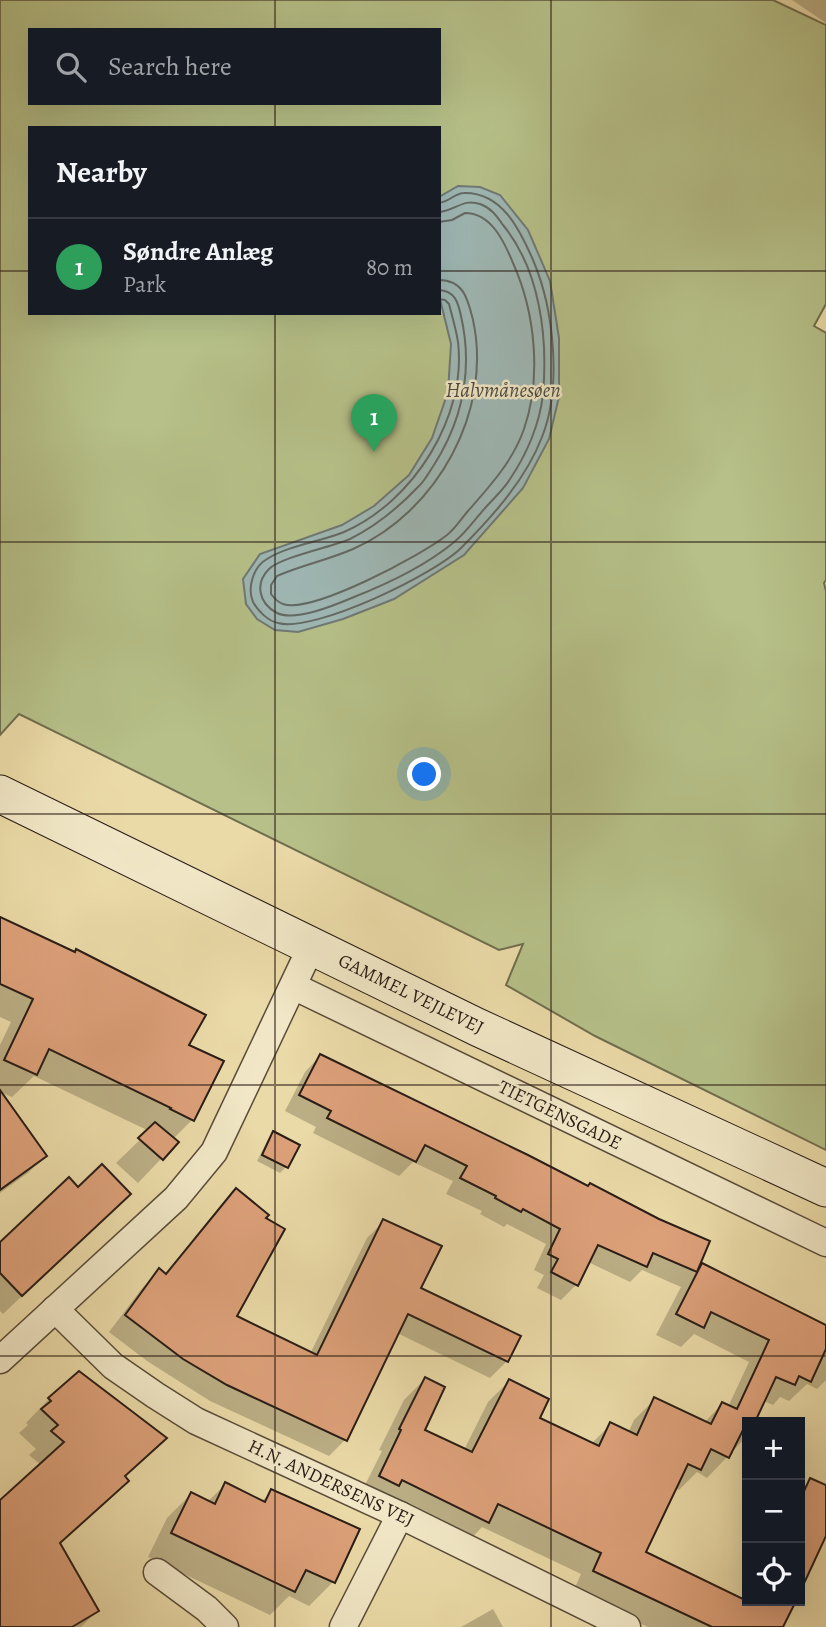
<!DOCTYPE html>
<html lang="en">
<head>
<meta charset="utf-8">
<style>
  :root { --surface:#171b24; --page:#242831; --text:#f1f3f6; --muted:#9ea1a6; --line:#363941; --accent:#c59692 }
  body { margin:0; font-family:Alegreya,serif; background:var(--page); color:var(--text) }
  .controls { position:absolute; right:21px; bottom:21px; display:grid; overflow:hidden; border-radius:0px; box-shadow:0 7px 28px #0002 }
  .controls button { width:63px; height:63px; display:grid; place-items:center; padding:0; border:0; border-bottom:2px solid var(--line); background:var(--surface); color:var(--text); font:35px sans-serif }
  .you { position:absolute; left:425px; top:775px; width:24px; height:24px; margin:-18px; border:5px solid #fff; border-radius:50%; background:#1a73e8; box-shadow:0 0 0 10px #1a73e833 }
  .badge { display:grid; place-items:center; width:46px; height:46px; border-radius:50%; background:var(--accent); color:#fff; font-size:23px; font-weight:700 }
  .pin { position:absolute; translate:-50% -58px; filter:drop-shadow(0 2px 4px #0008) }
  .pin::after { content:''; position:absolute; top:37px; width:24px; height:21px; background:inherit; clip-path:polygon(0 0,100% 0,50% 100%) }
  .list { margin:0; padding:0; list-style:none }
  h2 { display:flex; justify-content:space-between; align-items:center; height:91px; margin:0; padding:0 28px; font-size:30px }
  h2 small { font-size:23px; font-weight:400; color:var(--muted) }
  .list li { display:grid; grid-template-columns:46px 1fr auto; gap:21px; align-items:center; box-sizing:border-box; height:98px; padding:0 28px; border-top:2px solid var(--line) }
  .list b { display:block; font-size:26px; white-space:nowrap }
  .list p { margin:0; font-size:23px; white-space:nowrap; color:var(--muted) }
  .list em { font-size:23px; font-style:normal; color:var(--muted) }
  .icon { flex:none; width:38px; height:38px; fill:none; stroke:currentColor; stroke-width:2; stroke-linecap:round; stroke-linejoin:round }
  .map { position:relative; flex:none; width:826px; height:1627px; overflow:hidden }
  .search { position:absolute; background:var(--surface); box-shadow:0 7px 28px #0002; left:28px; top:28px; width:413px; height:77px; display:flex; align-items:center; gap:18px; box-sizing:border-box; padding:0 24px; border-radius:0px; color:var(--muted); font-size:26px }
  .panel { position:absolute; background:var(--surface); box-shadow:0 7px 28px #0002; left:28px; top:126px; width:413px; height:189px; border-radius:0px }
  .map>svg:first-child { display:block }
  .green { fill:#b6c088; stroke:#706e4f; stroke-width:2; fill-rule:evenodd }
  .water { fill:#9eb7b4; stroke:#6f7975; stroke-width:2 }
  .shadow { fill:#0003 }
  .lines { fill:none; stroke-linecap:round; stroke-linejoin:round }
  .shore { stroke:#646a65; stroke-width:2 }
  .building { fill:#dca079; stroke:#291d16; stroke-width:2 }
  .street-casing { stroke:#594c3a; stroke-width:29 }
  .secondary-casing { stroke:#291d16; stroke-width:39 }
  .street { stroke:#f1e7c6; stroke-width:26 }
  .secondary { stroke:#f1e7c6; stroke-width:37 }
  .grid { fill:none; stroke:#291d16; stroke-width:2; stroke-opacity:0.55 }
  .labels { text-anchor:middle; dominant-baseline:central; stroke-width:5; stroke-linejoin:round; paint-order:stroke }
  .street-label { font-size:19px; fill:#291d16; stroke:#f1e7c6 }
  .water-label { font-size:21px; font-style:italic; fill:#4c4b45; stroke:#f1e7c6 }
</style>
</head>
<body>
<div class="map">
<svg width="826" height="1627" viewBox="0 0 826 1627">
  <rect width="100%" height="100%" fill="#eadaa7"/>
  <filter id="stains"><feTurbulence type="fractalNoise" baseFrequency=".00286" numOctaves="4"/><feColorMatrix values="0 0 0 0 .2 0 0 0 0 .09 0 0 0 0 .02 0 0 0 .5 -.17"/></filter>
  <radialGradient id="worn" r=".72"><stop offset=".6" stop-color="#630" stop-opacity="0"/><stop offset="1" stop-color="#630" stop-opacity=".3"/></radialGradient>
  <path class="green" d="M0,0h773l53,25v279l-12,22 12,7v247l-2,3 2,8v559l-231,-114 -89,-51 17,-41 -24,6 -480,-236 -19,21zM30,30h409v73h-409zM30,128h409v185h-409z"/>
  <path class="water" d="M458,186l22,1 20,8 28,35 22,51 9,57v59l-10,42 -26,49 -59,67 -70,44 -51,20 -45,13 -23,-2 -18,-11 -11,-15 -3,-25 17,-25 82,-29 32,-19 35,-31 23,-37 16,-46 3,-48 -12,-49v-98z"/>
  <g class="shadow">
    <path d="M792,0h34v23z"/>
    <path d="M0,919l186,127 6,74 -19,19 4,3 -39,41 -22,-20 33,-32 -115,-55 -22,21 -12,-5v-47l11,-23 -11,-5z"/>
    <path d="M320,1056l339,165 49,21 -14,31 8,-8 124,61v54l-9,9 -10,-5 -18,17 -9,-4 -7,8 -9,-4 -10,21h-7v14l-40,42 -10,-6 -18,18 -4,-2 -31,65 99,46 4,-8v10h47l-13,26h-133l-75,-35 8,-18 -99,-47 -15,16 -108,-46 23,-46 -3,-1 25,-50 21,-21 -3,52 42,19 24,-48 21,-21 29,38 53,25 20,-20 17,9 6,-13 21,-21 49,24 18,-19 6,3 21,-45 -55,-28 -13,13 -25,-12 25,-48 -39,-17 -12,12 -42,-20 -12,23 -15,15 -24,-12 7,-13 -10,-5 12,-26 -39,-20 -3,3 -24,-13 2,-3 -36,-17 7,-13 -40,-19 -14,14 -86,-43 3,-6 -31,-16 20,-39z"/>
    <path d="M0,1093l45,63 -17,17 -28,20z"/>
    <path d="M274,1133l12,34 -6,6 -23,-12 11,-22z"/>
    <path d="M236,1190l-2,127 76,37 57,-116 17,-17 35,68 88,72 -17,17 -93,-45 -52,107 -16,16 -119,-55 -63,-40 -38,-29 34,-45 16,-16 6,3 55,-67z"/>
    <path d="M110,1213l-107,101 -3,-3v-66z"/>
    <path d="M49,1399l75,78 -66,67 39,67 -16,16h-81v-125l41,-37 -12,-10 7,-6 -17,-16 9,-8 -2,-2z"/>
    <path d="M811,1480l15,7v45l-26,56v-97z"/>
    <path d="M225,1485l36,17 11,-11 86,39 -25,52 -24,24 -20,-10 -19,19 -122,-58 19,-39 24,-24 16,8z"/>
    <path d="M493,1609l10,18h-42z"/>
  </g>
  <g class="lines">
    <g class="shore">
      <path d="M439,203c10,-1 16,-10 25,-10 38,-1 56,37 69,67 21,49 29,127 9,177 -16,42 -49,79 -80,110 -26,27 -148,86 -184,76 -10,-2 -20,-12 -25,-21 -6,-14 0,-35 14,-43 22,-14 53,-17 77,-27 69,-30 123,-115 114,-190 -2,-13 -6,-26 -9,-38l-4,-4 -6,-1"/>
      <path d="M439,212c16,-1 24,-14 41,-8 11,4 16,11 23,21 37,45 45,112 40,169 -3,29 -16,60 -33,85 -6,10 -16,19 -24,28 -11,12 -21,27 -33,36 -28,23 -66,41 -99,54 -19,8 -59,25 -77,16 -19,-10 -22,-30 -8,-44 12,-12 63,-22 81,-30 26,-13 48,-31 68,-52 7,-6 11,-15 16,-22 29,-46 39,-96 27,-149 -3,-14 -6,-25 -22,-26"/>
      <path d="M439,222l13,-2 13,-7c26,0 39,28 48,50 22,49 29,114 11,166 -11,32 -34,57 -56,82 -7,8 -13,18 -21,24 -25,20 -135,79 -164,69 -6,-2 -9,-6 -12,-10v-9l6,-9c25,-11 51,-16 76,-27 84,-37 140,-138 120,-229 -5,-20 -9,-40 -34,-40"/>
    </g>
  </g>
  <g class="building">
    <path d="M0,917l75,35 1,-3 130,66 -17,30 35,16 -30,60 -24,-12 1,-1 -122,-59 -12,26 -33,-15 29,-61 -33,-15z"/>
    <path d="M320,1054l208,101 60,31 2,-3 69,36 51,22 -13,31 -44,-19 -6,14 -49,-22 -20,41 -27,-14 7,-13 -10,-5 12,-25 -37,-20 -2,3 -26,-14 1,-2 -36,-18 7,-12 -42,-21 -9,17 -89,-44 4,-7 -32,-16z"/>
    <path d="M0,1090l47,66 -47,34z"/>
    <path d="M155,1122l24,20 -16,18 -25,-22z"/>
    <path d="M273,1131l27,14 -12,23 -26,-13z"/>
    <path d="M102,1164l29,30 -109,102 -22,-23v-31l69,-65 9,10z"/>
    <path d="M236,1188l33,27 -3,3 19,11 -48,87 80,39 66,-136 59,27 -21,42 100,48 -13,26 -100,-48 -61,127 -120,-56 -44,-26 -58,-44 34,-47 7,6z"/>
    <path d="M702,1263l124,62v24l-15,33 -12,-6 -4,9 -19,-8 -21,45h-8l-18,36 -18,-9 -10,21 -13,-6 -42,88 101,49h49l-13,26h-71l-119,-56 8,-18 -103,-49 -9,19 -87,-43 -3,6 -20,-10 22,-46 -2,-1 26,-52 20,10 -20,43 47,22 37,-73 40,20 -9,19 59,28 11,-24 27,13 17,-38 57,27 11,-22 15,7 32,-69 -58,-28 -7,16 -28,-14z"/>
    <path d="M79,1371l88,67 -42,38 4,5 -69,62 39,68 -27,16h-72v-127l64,-58 -13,-11 7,-6 -17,-16 10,-8 -3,-3z"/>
    <path d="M810,1478l16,7v51l-26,56v-92z"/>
    <path d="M225,1482l40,20 6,-13 89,40 -25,54 -29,-13 -11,22 -124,-59 20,-41 24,12z"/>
  </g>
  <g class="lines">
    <defs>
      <g id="street">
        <path d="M293,986l533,257"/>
        <path d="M55,1309l58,57 42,29 41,26 204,94 227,112"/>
        <path d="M0,1360l176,-162 38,-46 98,-207"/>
        <path d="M157,1572l50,37 18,18"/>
        <path d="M343,1627l57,-112"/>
      </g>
      <path id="secondary" d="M0,794l477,233 349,161"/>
    </defs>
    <use href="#street" class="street-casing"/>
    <use href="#secondary" class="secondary-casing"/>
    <use href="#street" class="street"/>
    <use href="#secondary" class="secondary"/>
  </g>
  <path class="grid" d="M275,0v30M551,0v1627M275,103v25M0,271h30M439,271h387M275,313v1314M0,542h826M0,814h826M0,1085h826M0,1356h826"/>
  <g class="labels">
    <g class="street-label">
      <text transform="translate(411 994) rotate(26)">GAMMEL VEJLEVEJ</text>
      <text transform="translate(560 1115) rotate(26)">TIETGENSGADE</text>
      <text transform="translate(331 1483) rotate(25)">H.N. ANDERSENS VEJ</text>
    </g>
    <g class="water-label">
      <text x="503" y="390">Halvmånesøen</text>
    </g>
  </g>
  <rect width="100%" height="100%" filter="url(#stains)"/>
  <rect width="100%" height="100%" fill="url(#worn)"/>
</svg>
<div class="controls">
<button>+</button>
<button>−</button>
<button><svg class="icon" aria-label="locate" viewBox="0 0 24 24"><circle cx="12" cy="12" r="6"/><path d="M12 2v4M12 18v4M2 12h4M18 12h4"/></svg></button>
</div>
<div class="you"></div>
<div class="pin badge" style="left:374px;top:452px;background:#2e9e5b">1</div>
<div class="search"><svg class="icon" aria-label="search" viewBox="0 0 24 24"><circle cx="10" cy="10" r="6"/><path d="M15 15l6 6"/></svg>Search here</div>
<section class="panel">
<h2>Nearby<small></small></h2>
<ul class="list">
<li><span class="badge" style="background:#2e9e5b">1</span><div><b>Søndre Anlæg</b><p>Park</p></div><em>80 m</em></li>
</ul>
</section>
</div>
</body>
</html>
